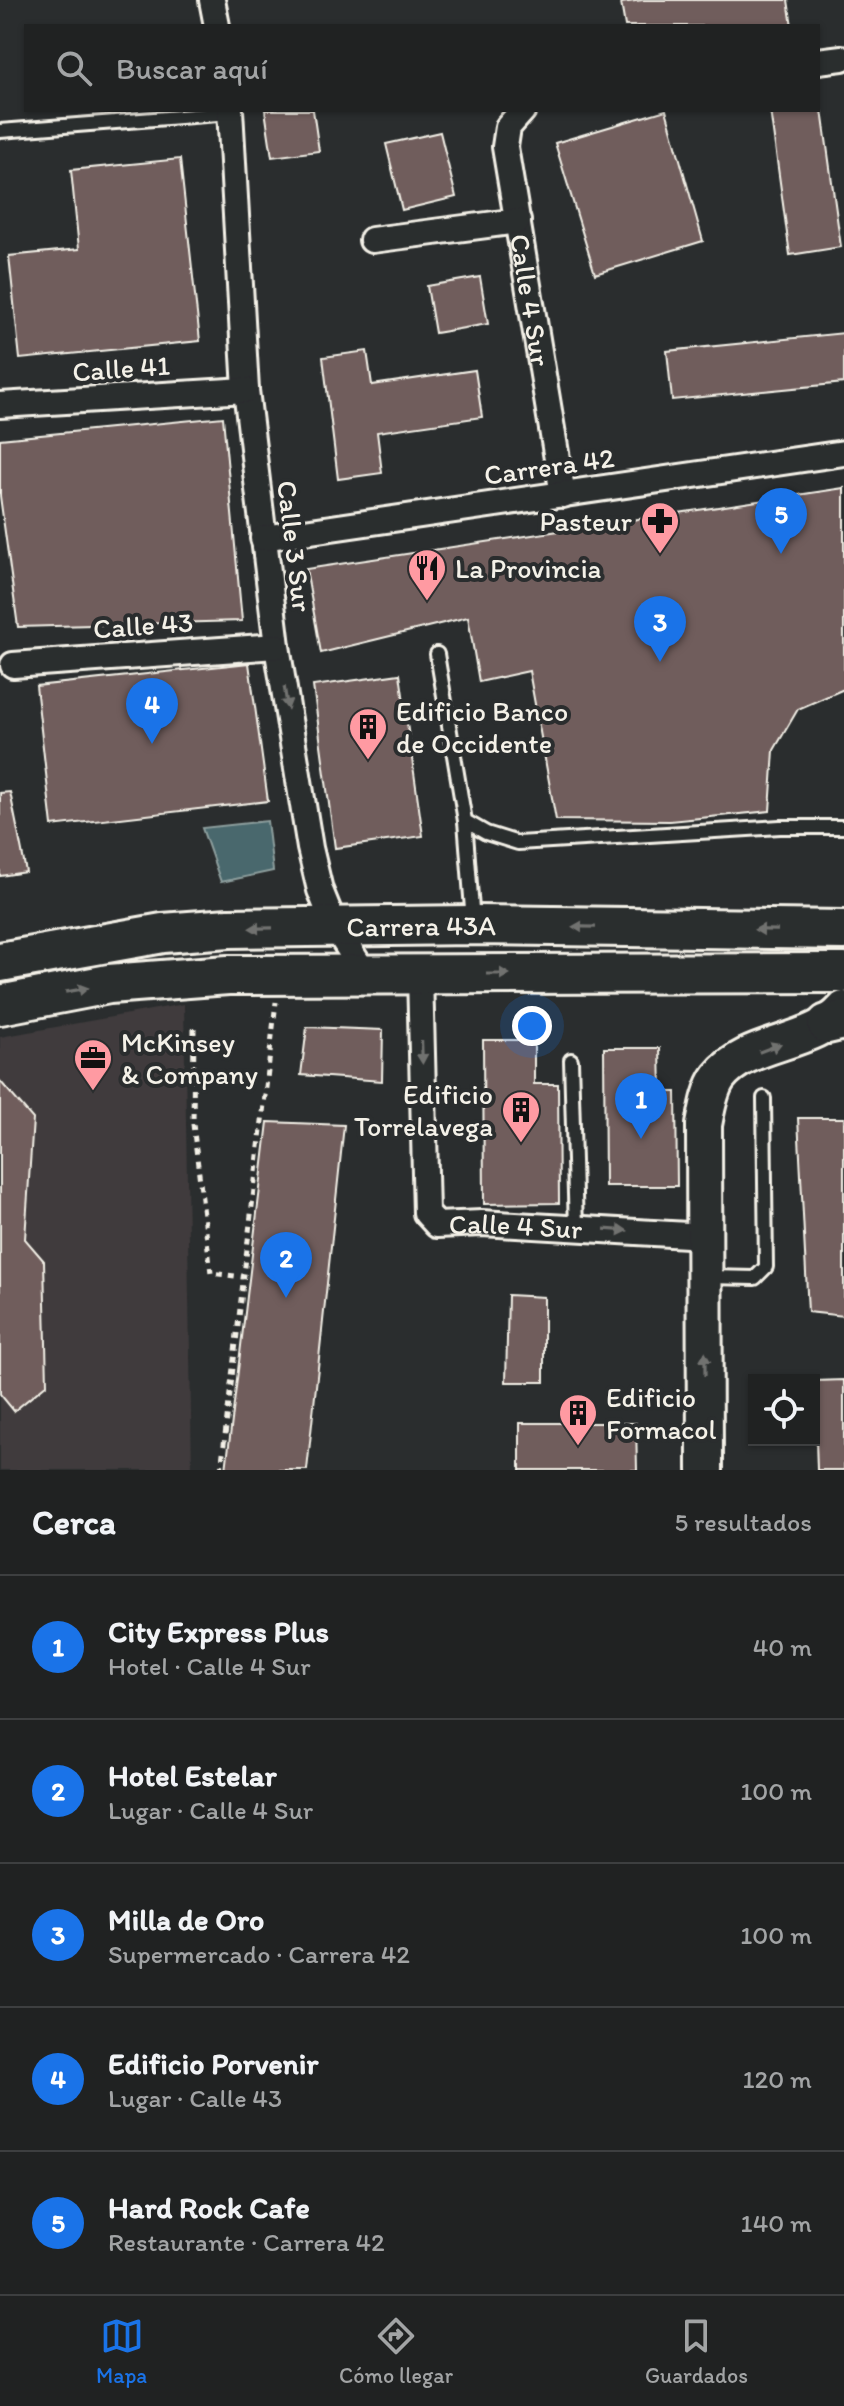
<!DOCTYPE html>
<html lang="es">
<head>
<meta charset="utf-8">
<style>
  :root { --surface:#202222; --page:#2d2f2f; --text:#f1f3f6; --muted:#a2a4a5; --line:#3d3f40; --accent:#1a73e8 }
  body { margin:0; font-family:Itim,sans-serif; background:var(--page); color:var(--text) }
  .controls { position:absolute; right:24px; bottom:24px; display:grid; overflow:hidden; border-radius:0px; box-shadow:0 2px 6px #0004 }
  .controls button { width:72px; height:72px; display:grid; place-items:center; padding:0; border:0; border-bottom:2px solid var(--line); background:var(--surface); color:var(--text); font:40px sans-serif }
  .you { position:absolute; left:532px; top:1026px; width:28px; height:28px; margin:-20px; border:6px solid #fff; border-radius:50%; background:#1a73e8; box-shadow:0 0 0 12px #1a73e833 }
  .badge { display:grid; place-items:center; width:52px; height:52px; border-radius:50%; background:var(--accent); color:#fff; font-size:26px; font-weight:700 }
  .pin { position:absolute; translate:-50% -66px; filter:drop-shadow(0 2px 4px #0008) }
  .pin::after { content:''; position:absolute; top:42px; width:28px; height:24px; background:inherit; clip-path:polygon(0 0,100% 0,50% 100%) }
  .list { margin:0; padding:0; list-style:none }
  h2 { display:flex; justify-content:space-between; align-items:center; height:104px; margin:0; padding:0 32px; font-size:34px }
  h2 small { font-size:26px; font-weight:400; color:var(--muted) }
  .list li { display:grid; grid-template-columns:52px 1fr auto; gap:24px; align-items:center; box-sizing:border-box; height:144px; padding:0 32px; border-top:2px solid var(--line) }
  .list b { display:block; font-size:30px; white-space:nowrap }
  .list p { margin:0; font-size:26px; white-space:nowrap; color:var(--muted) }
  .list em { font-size:26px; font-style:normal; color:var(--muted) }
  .icon { flex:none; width:44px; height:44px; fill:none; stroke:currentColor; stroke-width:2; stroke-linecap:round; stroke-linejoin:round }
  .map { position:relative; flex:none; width:844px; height:1470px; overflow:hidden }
  .search { position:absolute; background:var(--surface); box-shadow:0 2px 6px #0004; left:24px; right:24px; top:24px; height:88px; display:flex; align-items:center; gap:20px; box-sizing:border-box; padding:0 28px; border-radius:0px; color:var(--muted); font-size:30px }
  .sheet { height:824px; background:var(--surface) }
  nav { display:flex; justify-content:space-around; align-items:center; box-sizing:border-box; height:112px; border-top:2px solid var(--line); background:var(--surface); font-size:22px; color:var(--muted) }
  nav a { display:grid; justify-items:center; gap:4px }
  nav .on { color:var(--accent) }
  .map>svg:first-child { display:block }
  .built { fill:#3f3b3c }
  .water { fill:#4a686d; stroke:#8e9f9e; stroke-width:2 }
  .building { fill:#705d5c; stroke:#f4f1e8; stroke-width:2 }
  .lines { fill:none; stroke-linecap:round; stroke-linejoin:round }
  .lane-casing { stroke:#f4f1e8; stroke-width:18 }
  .street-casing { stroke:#f4f1e8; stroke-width:30 }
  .secondary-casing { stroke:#f4f1e8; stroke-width:40 }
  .primary-casing { stroke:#f4f1e8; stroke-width:44 }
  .path { stroke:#f4f1e8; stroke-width:5; stroke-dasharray:6 6; stroke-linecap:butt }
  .lane { stroke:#2a2d2e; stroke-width:12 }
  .street { stroke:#2a2d2e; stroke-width:24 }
  .secondary { stroke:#2a2d2e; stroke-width:34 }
  .primary { stroke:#2a2d2e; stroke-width:38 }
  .oneway { fill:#71726f }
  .labels { text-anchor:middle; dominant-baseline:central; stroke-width:8; stroke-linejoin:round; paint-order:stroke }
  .street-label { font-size:28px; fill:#f4f1e8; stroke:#2a2d2e }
  .poi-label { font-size:28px; fill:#f4f1e8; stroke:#2a2d2e; text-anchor:start }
</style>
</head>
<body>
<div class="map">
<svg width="844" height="1470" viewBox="0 0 844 1470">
  <rect width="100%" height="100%" fill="#2a2d2e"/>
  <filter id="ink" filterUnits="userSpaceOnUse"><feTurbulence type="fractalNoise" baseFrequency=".0125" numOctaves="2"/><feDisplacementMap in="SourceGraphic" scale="16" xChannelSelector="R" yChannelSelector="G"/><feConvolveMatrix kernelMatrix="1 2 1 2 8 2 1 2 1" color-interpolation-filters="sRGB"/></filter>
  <g filter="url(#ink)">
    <path class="built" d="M184,1004l8,466h-192v-433z"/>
    <path class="water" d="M267,821l6,50 -52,11 -19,-54z"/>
    <g class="building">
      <path d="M643,0h145l4,26h-167l-4,-23z"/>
      <path d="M265,110h48l6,41 -47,6z"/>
      <path d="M666,110l37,131 -108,33 -40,-131z"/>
      <path d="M770,110h52l19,137 -51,8z"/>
      <path d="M440,132l16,65 -54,13 -16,-66z"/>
      <path d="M180,159l20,182 -180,18 -11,-103 70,-7 -8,-79z"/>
      <path d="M480,277l8,47 -53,9 -8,-47z"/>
      <path d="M844,333v50l-172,17 -5,-49z"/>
      <path d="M367,351l5,34 103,-15 7,47 -105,15 5,41 -44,6 -15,-122z"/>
      <path d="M223,417l19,204 -224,6 -18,-131v-57z"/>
      <path d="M844,488v201l-46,20 -24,41 -4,61 -100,10 -114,-1 -27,-149 -50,11 -11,-65 -147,36 -15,-84z"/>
      <path d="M249,663l19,138 -216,25 -16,-140z"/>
      <path d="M400,674l23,162 -88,12 -22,-162z"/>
      <path d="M10,792l16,80 -26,4v-83z"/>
      <path d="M307,1027l76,3 -1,51 -81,-6z"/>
      <path d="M483,1040h51v44h24l1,119 -75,1z"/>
      <path d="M604,1048h56l1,44h15l1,94h-72z"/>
      <path d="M0,1081l33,38 -8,120 19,22 3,123 -33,27 -14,-17z"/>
      <path d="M798,1118h46v198l-36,-4z"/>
      <path d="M268,1122l76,3 -37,345h-81z"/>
      <path d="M508,1295l36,2v85h-38z"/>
      <path d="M844,1380v90h-27l-3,-89z"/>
      <path d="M520,1423h116l1,47h-117z"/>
    </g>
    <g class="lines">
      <defs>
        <g id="lane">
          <path d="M0,131l231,-18"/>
          <path d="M437,654l28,167 21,12 32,10 262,-16h64"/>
          <path d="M465,821l8,101"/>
          <path d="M571,1060l5,168"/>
          <path d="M708,1277l47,1 11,-11 -2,-169"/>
        </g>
        <g id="street">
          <path d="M212,0l5,26"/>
          <path d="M818,61l24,-3"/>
          <path d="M230,110l16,280 31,256 33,202 10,42 15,37 30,47"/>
          <path id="s1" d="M523,110l-15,17 -3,20 58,348"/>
          <path d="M372,240l146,-19"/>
          <path d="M0,405l246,-15"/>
          <path d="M263,538l581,-85"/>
          <path d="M13,665l264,-19"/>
          <path id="s2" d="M420,974l6,239 11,12 45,-2 223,13"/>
        </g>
        <path id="secondary" d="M705,1470l-1,-345c3,-15 6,-36 15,-48 29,-37 93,-31 125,-68"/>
        <g id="primary">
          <path id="s3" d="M0,962l163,-29 66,-5 244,-3 371,5"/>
          <path d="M0,1005l109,-21 119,-9 616,-2"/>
          <path d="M827,1024l17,-4"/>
        </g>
      </defs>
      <use href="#lane" class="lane-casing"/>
      <use href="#street" class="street-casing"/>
      <use href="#secondary" class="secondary-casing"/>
      <use href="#primary" class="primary-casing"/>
      <g class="path">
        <path d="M194,1028l-1,96 18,149 32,4"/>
        <path d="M221,1470l55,-468"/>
      </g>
      <use href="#lane" class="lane"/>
      <use href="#street" class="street"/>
      <use href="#secondary" class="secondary"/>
      <use href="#primary" class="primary"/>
    </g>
    <defs><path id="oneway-solid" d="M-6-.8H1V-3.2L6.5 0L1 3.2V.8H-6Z" transform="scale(2)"/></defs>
    <g class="oneway">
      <use href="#oneway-solid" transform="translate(286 698) rotate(81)"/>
      <use href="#oneway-solid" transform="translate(584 927) rotate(-179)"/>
      <use href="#oneway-solid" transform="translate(261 928) rotate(179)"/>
      <use href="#oneway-solid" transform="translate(766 930) rotate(-179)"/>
      <use href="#oneway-solid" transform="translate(498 974)"/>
      <use href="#oneway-solid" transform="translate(77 990) rotate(-10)"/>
      <use href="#oneway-solid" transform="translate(770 1048) rotate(-21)"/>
      <use href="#oneway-solid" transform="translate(422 1052) rotate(88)"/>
      <use href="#oneway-solid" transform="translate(616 1230) rotate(4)"/>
      <use href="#oneway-solid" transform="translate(705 1364) rotate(-90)"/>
    </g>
  </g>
  <defs>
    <symbol id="pharmacy-pin" viewBox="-11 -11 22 30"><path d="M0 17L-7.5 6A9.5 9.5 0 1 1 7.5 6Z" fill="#ff9aa2" stroke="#2a2d2e"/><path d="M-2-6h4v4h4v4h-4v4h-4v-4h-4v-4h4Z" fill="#111"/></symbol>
    <symbol id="restaurant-pin" viewBox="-11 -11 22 30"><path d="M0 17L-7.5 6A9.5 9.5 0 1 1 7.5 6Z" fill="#ff9aa2" stroke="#2a2d2e"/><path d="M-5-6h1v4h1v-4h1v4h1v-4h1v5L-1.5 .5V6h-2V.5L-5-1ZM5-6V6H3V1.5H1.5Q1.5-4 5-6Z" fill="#111"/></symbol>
    <symbol id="building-pin" viewBox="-11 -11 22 30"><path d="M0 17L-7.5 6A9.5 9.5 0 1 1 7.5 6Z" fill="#ff9aa2" stroke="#2a2d2e"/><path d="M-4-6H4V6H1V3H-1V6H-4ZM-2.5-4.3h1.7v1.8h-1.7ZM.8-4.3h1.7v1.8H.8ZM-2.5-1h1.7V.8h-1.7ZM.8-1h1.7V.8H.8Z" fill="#111"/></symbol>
    <symbol id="office-pin" viewBox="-11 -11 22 30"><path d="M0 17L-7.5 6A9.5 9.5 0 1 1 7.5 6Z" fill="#ff9aa2" stroke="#2a2d2e"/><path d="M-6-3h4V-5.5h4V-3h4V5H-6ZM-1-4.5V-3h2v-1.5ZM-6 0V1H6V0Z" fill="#111"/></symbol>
  </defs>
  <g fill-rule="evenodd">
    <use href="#pharmacy-pin" x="638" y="499" width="44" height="60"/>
    <use href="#restaurant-pin" x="405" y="546" width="44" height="60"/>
    <use href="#building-pin" x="346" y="705" width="44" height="60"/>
    <use href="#office-pin" x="71" y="1036" width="44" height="60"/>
    <use href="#building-pin" x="499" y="1088" width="44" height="60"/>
    <use href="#building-pin" x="556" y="1391" width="44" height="60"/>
  </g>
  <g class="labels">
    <g class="street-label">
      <text stroke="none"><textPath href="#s1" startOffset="198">Calle 4 Sur</textPath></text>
      <text transform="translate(121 368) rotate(-4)">Calle 41</text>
      <text transform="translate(549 466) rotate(-8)">Carrera 42</text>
      <text transform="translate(295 546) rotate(83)">Calle 3 Sur</text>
      <text transform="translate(143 625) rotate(-4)">Calle 43</text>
      <text stroke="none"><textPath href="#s3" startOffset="424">Carrera 43A</textPath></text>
      <text stroke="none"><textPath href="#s2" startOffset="334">Calle 4 Sur</textPath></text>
    </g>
    <g class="poi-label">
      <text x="632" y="521" text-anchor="end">Pasteur</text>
      <text x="455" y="568">La Provincia</text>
      <text x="396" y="711">Edificio Banco<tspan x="396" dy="32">de Occidente</tspan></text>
      <text x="121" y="1042">McKinsey<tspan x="121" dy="32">&amp; Company</tspan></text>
      <text x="493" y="1094" text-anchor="end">Edificio<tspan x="493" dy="32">Torrelavega</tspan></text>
      <text x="606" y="1397">Edificio<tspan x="606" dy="32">Formacol</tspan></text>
    </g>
  </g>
</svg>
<div class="controls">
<button><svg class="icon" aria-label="locate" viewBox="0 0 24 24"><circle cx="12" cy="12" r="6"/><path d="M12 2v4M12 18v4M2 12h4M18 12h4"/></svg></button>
</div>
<div class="you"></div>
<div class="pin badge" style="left:641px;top:1139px">1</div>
<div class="pin badge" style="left:286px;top:1298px">2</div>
<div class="pin badge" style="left:660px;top:662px">3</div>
<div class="pin badge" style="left:152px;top:744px">4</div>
<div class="pin badge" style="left:781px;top:554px">5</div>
<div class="search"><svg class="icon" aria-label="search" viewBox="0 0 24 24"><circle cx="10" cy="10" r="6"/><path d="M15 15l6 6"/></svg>Buscar aquí</div>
</div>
<section class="sheet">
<h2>Cerca<small>5 resultados</small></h2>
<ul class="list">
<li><span class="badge">1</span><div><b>City Express Plus</b><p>Hotel · Calle 4 Sur</p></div><em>40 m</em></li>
<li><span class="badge">2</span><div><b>Hotel Estelar</b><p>Lugar · Calle 4 Sur</p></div><em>100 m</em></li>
<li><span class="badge">3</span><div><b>Milla de Oro</b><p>Supermercado · Carrera 42</p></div><em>100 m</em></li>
<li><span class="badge">4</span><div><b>Edificio Porvenir</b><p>Lugar · Calle 43</p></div><em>120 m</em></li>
<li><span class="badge">5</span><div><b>Hard Rock Cafe</b><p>Restaurante · Carrera 42</p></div><em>140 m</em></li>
</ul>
</section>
<nav>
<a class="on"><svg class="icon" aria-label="map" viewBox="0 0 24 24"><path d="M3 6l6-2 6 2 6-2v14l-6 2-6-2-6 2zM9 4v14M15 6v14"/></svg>Mapa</a>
<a><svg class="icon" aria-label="directions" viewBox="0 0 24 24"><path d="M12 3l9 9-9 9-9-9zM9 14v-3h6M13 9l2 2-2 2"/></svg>Cómo llegar</a>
<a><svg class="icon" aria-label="saved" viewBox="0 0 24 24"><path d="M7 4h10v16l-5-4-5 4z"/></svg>Guardados</a>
</nav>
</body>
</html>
